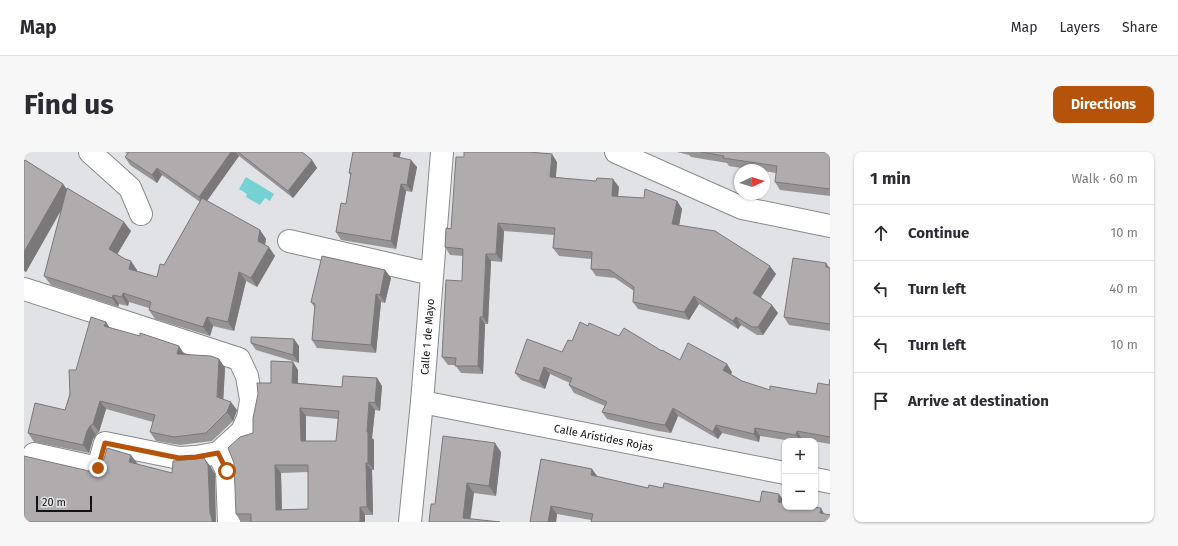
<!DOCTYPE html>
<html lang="en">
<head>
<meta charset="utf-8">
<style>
  :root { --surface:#fff; --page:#f7f7f7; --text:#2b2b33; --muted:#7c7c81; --line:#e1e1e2; --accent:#b45309 }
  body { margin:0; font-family:"Fira Sans",sans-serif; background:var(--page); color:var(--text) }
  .controls { position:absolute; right:12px; bottom:12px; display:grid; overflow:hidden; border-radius:8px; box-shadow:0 1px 3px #0004 }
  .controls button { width:36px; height:36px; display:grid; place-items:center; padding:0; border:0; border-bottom:1px solid var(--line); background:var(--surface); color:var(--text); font:20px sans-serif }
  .compass { position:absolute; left:710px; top:12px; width:36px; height:36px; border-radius:50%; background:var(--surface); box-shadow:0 1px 3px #0004; rotate:86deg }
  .scale { position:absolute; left:12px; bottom:10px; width:56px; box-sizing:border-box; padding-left:4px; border:2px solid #131314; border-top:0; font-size:11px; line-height:14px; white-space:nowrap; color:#131314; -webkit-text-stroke:3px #e1e2e6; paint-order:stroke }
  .stop { position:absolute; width:12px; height:12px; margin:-9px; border:3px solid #b45309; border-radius:50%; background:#fff }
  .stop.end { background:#b45309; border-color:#fff; box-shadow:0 1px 4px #0008 }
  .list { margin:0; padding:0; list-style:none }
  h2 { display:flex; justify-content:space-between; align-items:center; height:52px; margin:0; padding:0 16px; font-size:17px }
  h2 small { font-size:13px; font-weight:400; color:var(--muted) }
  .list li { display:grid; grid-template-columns:26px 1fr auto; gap:12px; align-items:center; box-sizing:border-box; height:56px; padding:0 16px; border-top:1px solid var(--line) }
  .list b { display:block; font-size:15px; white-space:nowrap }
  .list em { font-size:13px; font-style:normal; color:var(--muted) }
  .icon { flex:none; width:22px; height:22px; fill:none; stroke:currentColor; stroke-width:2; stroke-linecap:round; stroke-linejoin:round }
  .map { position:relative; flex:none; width:806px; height:370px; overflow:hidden; border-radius:8px }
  header { display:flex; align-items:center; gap:24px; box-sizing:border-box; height:56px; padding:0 20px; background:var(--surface); border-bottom:1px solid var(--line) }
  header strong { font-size:19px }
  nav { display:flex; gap:22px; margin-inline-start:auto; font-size:14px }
  .intro { display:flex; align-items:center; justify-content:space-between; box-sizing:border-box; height:96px; padding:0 24px }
  h1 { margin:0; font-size:28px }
  .button { padding:10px 18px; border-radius:8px; background:var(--accent); color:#fff; font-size:14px; font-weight:700 }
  main { display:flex; gap:24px; padding:0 24px }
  aside { flex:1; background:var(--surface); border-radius:8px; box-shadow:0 1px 3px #0004 }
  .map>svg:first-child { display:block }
  .water { fill:#74d2d5 }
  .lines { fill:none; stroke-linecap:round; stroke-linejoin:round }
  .minor-casing { stroke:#88898c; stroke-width:24 }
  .minor { stroke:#fff; stroke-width:22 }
  .wall { fill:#979495; fill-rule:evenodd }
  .shaded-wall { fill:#7b7879 }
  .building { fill:#b0acad; stroke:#7b7879; fill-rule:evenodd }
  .route { stroke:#b45309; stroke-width:5 }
  .labels { text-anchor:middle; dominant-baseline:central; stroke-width:3; stroke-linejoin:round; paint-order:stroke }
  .street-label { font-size:11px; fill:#131314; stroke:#e1e2e6 }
</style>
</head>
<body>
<header>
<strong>Map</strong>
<nav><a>Map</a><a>Layers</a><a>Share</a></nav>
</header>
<div class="intro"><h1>Find us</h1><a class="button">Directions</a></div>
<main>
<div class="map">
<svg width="806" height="370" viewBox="0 0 806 370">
  <rect width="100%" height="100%" fill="#e1e2e6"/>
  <path class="water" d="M222,25l28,17 -4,7 -5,-3 -5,7 -14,-8 1,-3 -8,-5z"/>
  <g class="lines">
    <defs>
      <g id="minor">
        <path d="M66,0l40,36 11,26"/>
        <path d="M592,0l126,56 88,18"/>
        <path d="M265,89l143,33"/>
        <path d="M0,137l215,70 8,17 4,24 -3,18 -6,13 -24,22 -22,4 -17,1 -74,-15 -7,25 -64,-14"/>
        <path id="s1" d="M398,250l363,71"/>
        <path d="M194,301l9,18 2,51"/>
        <path d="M791,327l15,3"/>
        <path id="s2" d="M386,370l12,-120 20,-250"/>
      </g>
    </defs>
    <use href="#minor" class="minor-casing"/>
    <use href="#minor" class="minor"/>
  </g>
  <g class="wall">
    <path d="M101,0h177l10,8 5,8 -24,30 -54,-42 -32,45 53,29 6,9 -1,6 10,11 -18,31 -11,-6 -12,50 -21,-5 -3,10 -55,-17 -6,-9v-2l-20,-6 -1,4 -9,-2 -1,3 -67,-22 -7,-9 18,-67 -36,63 -2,-1v-110l39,23 4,6 64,41 -14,23 20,16v1l20,6 43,-75 -38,-27 -5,8 -27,-18 -5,-8 2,-3z"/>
    <path d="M653,0h153v44l-50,-6 -5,-8 1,-9 -12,-2v-1h-10l-25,-4 -2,-3 -36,-6 -2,-2z"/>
    <path d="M376,5l17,10 -5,25 -6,-1 -10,58 -55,-9 -5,-8 10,-28 5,-28 -2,-3z"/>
    <path d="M533,10l-1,15 63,10 -1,10 59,4 5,8 -3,16 97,49 -15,23 17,16 -15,22h-6l-16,-10 -3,4 -39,-25 -10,16 -51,-11 -5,-7 1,-11 -19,-13 -19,-2 -5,-7v-10l-32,-3 -6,-8 1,-13 -50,-4 -2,31 -11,-1 -3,63h-3l-2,50 -22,-1 -6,-8h-7l-6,-8 20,-76 1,-25 -13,-1 -5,-8 6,-18z"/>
    <path d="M805,116h1v63l-41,-6 -5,-8z"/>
    <path d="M361,118l6,8 -6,25 -4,-1 -5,51 -59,-5 -5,-8 3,-32 -4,-6z"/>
    <path d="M564,174l74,25 18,9 52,12 -1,2 11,7 28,9 46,4 13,-9 1,-6v65l-28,-5v2h-11l-31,-5 -1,6 -37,-9 -4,6 -40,-23 -7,17 -13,-2 -51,-12 -5,-7 3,-6 -31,-13 -5,-8 1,-2 -20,-9 -5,15 -24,-9 -6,-7 47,-21 10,-11z"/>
    <path d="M85,175l76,28 34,4 6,9 -2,31 14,11 -4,11 -21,20 -32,4 -24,-4 -6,-9 3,-10 -47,-13 -7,23 -3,3 -3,4 -4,14 -55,-11 -6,-9 37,-23 11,-40z"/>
    <path d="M227,191l48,3v17l-43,-13z"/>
    <path d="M269,210l5,8v13l44,4 35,-9 5,8 -2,25 -5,-1 -3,28 2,2v30h-2l1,45h-8v7h-124l-5,-8 17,-81 5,-39zM282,264l32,3 -2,22h-30zM284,320v37l-26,1 -1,-37z"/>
    <path d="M477,300l-5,44 -22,-3 -45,29 6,-18z"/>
    <path d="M517,307l57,18 50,11h15l97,14h25l-194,18 -34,-6 -1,8h-26z"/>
  </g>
  <g class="shaded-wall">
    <path d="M207,0h5l3,4 -35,49 -5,-8z"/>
    <path d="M370,0h7l-3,12 -5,-8z"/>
    <path d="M528,2l5,8 -2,23 -5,-8z"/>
    <path d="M288,8l5,8 -24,30 -5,-7z"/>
    <path d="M387,8l6,7 -5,25 -5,-7z"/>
    <path d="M133,16l5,7 -5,8 -5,-8z"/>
    <path d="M589,27l6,8 -2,17 -5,-8z"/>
    <path d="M39,32l7,10 -44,78 -2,-2v-18z"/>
    <path d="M377,32l5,7 -10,58 -5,-8z"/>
    <path d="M653,49l5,8 -4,23 -6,-8z"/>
    <path d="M100,70l7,9 -16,27 -6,-9z"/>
    <path d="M474,71l6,8 -2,31 -6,-8z"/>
    <path d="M236,78l6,9 -2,11 -6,-9z"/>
    <path d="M245,95l6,9 -18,31 -6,-9z"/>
    <path d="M462,102l5,7 -3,63 -5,-7z"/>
    <path d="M107,109l6,9 -2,8 -6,-9z"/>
    <path d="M802,111l4,6 -4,-2z"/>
    <path d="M746,114l6,8 -17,26 -6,-7z"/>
    <path d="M361,118l6,8 -6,25 -5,-8z"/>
    <path d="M215,120l7,9 -12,50 -6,-9z"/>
    <path d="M99,141l6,9 -1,4 -6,-9z"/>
    <path d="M352,142l5,8 -5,51 -5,-8z"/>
    <path d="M89,143l6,9 -1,3 -6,-9z"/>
    <path d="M670,144l5,8 -10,16 -5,-8z"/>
    <path d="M748,153l6,8 -15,22 -5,-8z"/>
    <path d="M183,165l6,9 -3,10 -7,-9z"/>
    <path d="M456,165l5,7 -2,50 -5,-8z"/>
    <path d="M712,165l5,8 -3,4 -5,-8z"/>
    <path d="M82,170l6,9 -8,-5z"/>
    <path d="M270,187l5,7v17l-6,-8z"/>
    <path d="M155,194l6,9 -2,8 -6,-9z"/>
    <path d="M195,207l6,9 -2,38 -6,-9z"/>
    <path d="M269,210l5,8v20l-6,-7z"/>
    <path d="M703,212l5,8 -3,6 -6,-8z"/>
    <path d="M520,215l6,7 -5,15 -6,-8z"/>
    <path d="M353,226l5,8 -2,25 -5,-8z"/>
    <path d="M76,249l6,8 -7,23 -6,-8z"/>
    <path d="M207,250l6,8 -4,11 -6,-9z"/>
    <path d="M345,250l6,8 -3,28 2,2v30l-6,-7 -1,-31z"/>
    <path d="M276,256l6,8v33l-5,-8z"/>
    <path d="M649,256l5,8 -7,17 -6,-8z"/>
    <path d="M692,273l6,8 -4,6 -5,-7z"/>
    <path d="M66,274l6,9 -3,4 -4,14 -6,-8 4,-14z"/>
    <path d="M731,276l5,8 -1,6 -5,-8z"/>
    <path d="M773,279l5,8v2h-2l-4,-6z"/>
    <path d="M471,291l6,9 -5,44 -7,-10z"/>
    <path d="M107,303l7,9 -9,-2z"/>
    <path d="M180,306l7,9 4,7 1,48h-4l-2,-9z"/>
    <path d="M342,311l6,7 1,45 -6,-8z"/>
    <path d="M251,313l6,8 1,45 -6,-8z"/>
    <path d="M568,317l6,8 -7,-2z"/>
    <path d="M443,331l7,10 -4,29 -7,-4z"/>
    <path d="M755,342l6,8 -1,8 -6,-8z"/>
    <path d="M527,354l6,8 -1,8h-8z"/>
    <path d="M336,355l5,8v7h-5z"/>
    <path d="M797,356l5,9 -6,-4z"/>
  </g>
  <g class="building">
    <path d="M105,0h102l-32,45 -42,-29 -5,7 -27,-18z"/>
    <path d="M214,0h64l10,8 -24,31z"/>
    <path d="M329,0h41l-1,4 18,4 -4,25 -6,-1 -10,57 -55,-9 5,-29 5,1 5,-31h-2z"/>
    <path d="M440,0h65l23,2 -2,23 46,4 1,-3 16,1 -1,17 32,2 1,-9 32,12 -5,23 43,7 55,35 -17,27 19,12 -14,22h-6l-16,-10 -3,4 -39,-25 -10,16 -51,-10 1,-15 -24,-17 -19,-1 1,-17 -39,-4 2,-20 -57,-5 -2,31h-10l-3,63h-3l-2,49h-23l1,-8 -14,-1 4,-77 16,1 1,-32 -18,-2 1,-19 5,1 5,-72h8z"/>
    <path d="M677,0h129v37l-55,-7 2,-16 -54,-8 1,-2z"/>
    <path d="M1,8l38,24 -39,68v-91z"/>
    <path d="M43,36l57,34 -15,27 16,10 6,2 -2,8 28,8 3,-13 4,1 38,-67 58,32 -2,11 11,6 -18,31 -12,-6 -11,50 -21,-5 -4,10 -54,-17 2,-8 -28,-9 -1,4 -9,-2 -1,3 -68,-22z"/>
    <path d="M298,104l63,14 -5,25 -4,-1 -5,51 -59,-5 3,-36 -4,-2z"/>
    <path d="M769,106l33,5v4l4,1v56l-46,-7z"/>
    <path d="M67,165l15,5 -2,4 36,10v-3l39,13 -2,8 34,2 8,3 -2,38 14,5 -4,10 -21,21 -32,4 -24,-5 5,-17 -55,-14 -7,23 -3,2 -3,5 -4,14 -55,-12 7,-30 30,7 5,-15 -1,-25h7z"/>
    <path d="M556,170l8,4 1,-3 30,13 5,-8 38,23v-1l18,10 8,-17 39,21 -4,6 19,11 28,9v-4l46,8 2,-11 11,2 1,-6v58l-33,-6 -1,4 -41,-7 -1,6 -38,-9 -3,7 -40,-24 -8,17 -12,-2 -51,-11 5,-10 -38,-17 3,-7 -28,-11 -5,14 -24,-8 12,-34 35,13 6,-12 4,1z"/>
    <path d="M227,185l43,2 -1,16 -42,-12z"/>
    <path d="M247,209l22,1 -1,21 50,4 1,-11 34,2 -2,25 -6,-1 -2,30h1v31h-2l1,44h-7v15h-109v-8h-15l-2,-51 -6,-15 12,-11 13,-4v-15l5,-24 -1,-11h14zM276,256l39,3 -3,30h-35zM251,313h33v44l-32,1z"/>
    <path d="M419,284l52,7 -6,43 -22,-3 -4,35 37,4h-71l2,-18h4z"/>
    <path d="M83,296l24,7 -2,7 43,11 1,-12 31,-3 4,7 2,48 2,6v3h-188v-66l65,15h6l5,-3 3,-6z"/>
    <path d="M517,307l51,10 -1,6 57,13 1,-3 14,3 1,-5 96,19 2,-11 17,3 -1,8 7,1v4h26l10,1 -1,5 10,2v7h-239l2,-8 -42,-8 -3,16h-18z"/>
  </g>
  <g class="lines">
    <path class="route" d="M74,316l7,-25 74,15 17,-1 22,-4 9,18"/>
  </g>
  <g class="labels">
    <g class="street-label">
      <text stroke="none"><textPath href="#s2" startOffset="186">Calle 1 de Mayo</textPath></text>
      <text stroke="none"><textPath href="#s1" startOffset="185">Calle Arístides Rojas</textPath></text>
    </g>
  </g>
</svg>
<div class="controls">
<button>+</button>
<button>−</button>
</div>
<svg class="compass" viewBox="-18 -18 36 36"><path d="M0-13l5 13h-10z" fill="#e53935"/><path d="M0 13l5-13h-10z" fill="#7c7c81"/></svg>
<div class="scale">20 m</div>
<div class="stop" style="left:203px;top:319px"></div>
<div class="stop end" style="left:74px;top:316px"></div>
</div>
<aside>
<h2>1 min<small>Walk · 60 m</small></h2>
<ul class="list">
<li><svg class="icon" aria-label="ahead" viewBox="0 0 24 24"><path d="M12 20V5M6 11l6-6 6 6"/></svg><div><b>Continue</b></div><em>10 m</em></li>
<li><svg class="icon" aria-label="left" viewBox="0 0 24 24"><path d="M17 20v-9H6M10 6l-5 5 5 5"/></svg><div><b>Turn left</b></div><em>40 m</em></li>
<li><svg class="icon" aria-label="left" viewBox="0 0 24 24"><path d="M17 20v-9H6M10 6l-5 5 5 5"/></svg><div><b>Turn left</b></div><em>10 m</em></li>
<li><svg class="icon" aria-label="arrive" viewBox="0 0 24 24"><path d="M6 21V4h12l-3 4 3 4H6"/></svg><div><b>Arrive at destination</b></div></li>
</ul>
</aside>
</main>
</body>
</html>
